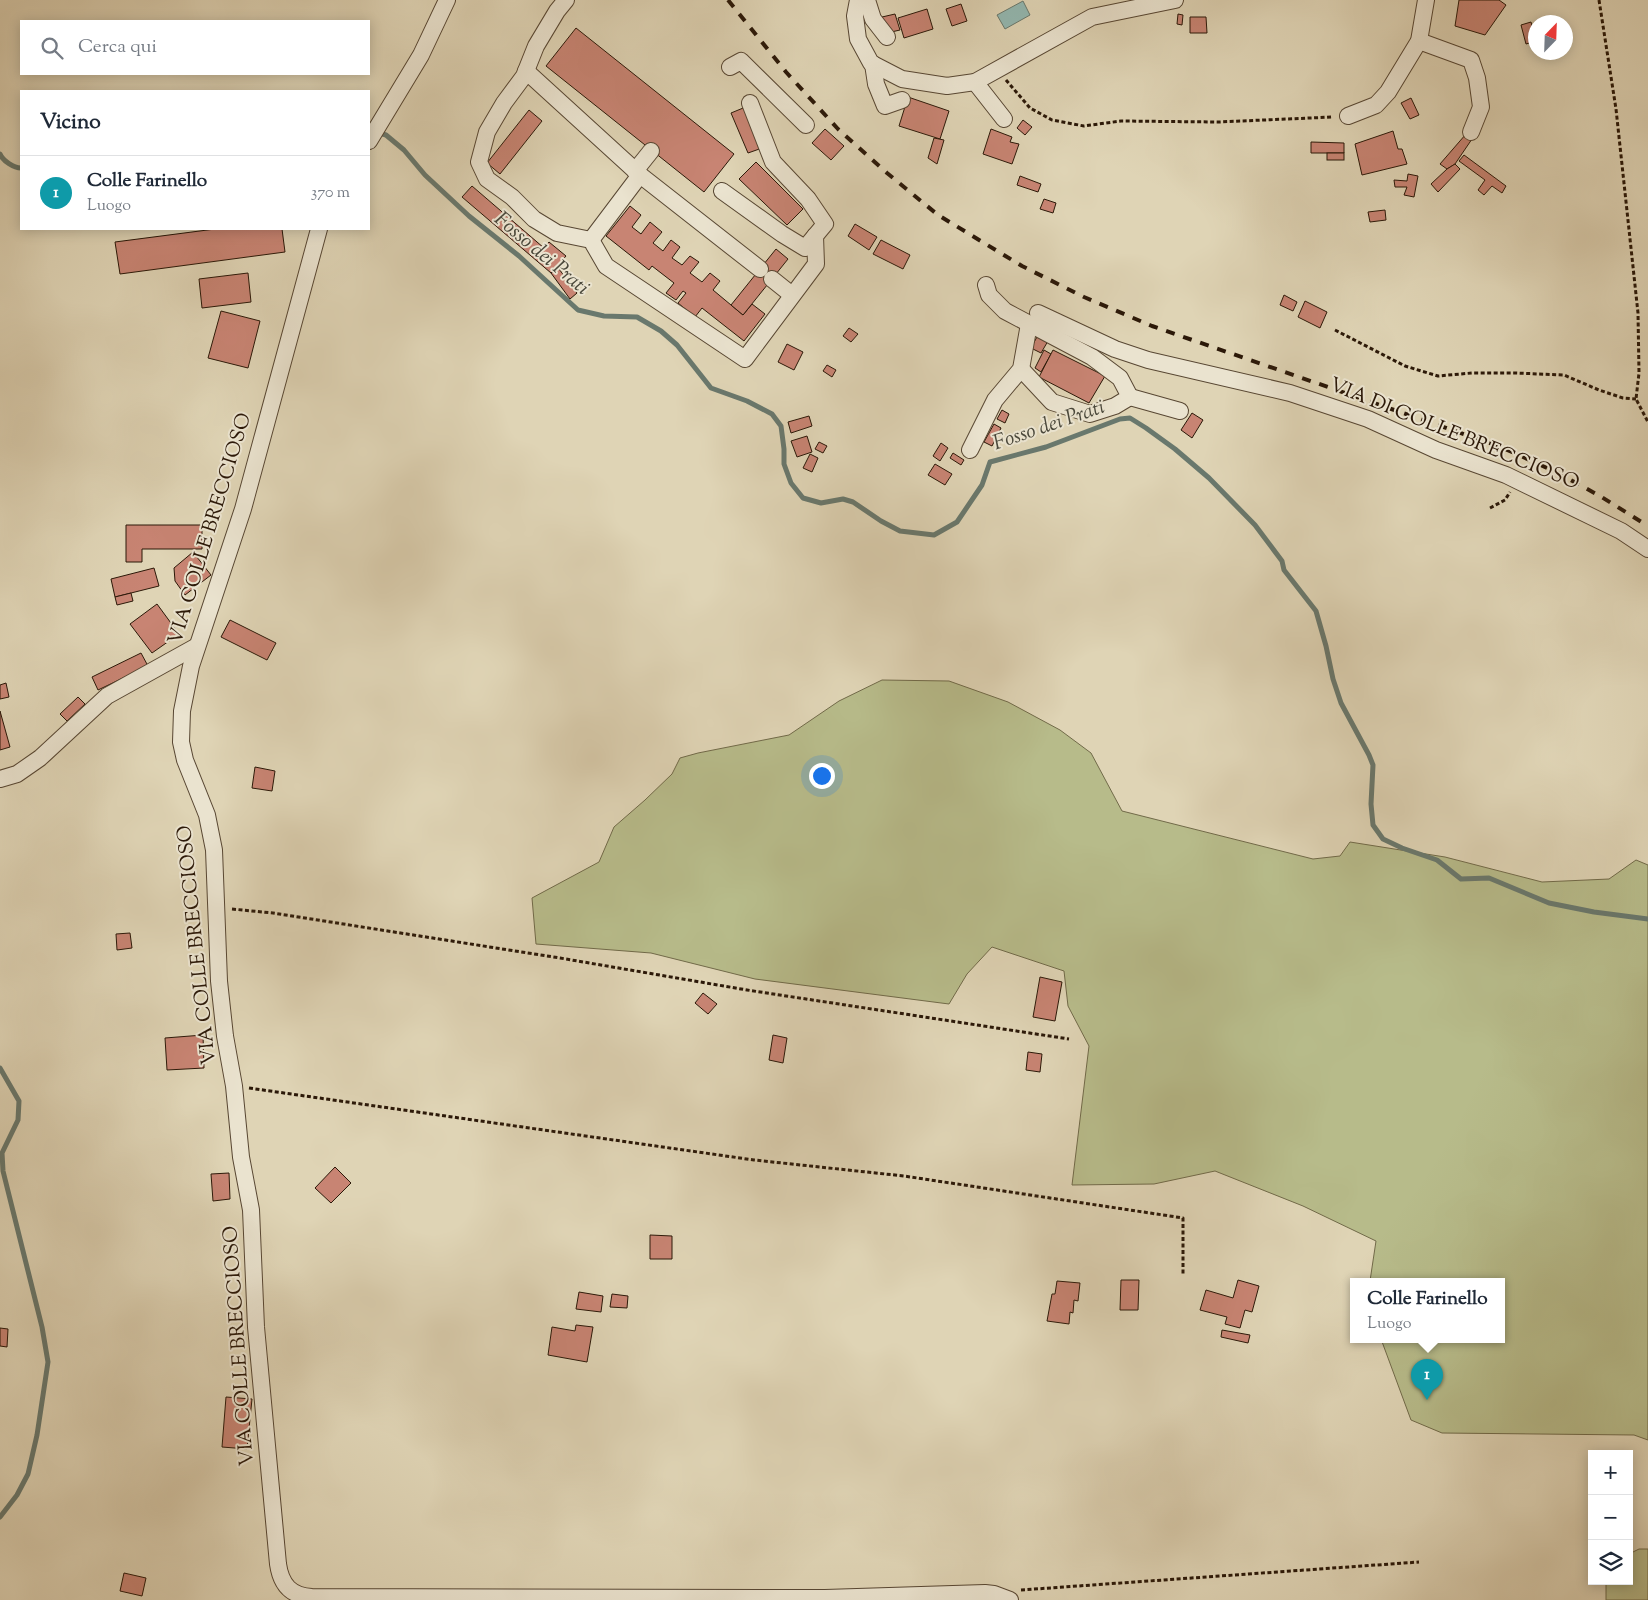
<!DOCTYPE html>
<html lang="it">
<head>
<meta charset="utf-8">
<style>
  :root { --surface:#fff; --page:#f2f2f3; --text:#1f2937; --muted:#747a83; --line:#e0e1e3; --accent:#db2777 }
  body { margin:0; font-family:"Sorts Mill Goudy",serif; background:var(--page); color:var(--text) }
  .controls { position:absolute; right:15px; bottom:15px; display:grid; overflow:hidden; border-radius:0px; box-shadow:0 2px 12px #0003 }
  .controls button { width:45px; height:45px; display:grid; place-items:center; padding:0; border:0; border-bottom:1px solid var(--line); background:var(--surface); color:var(--text); font:25px sans-serif }
  .compass { position:absolute; left:1528px; top:15px; width:45px; height:45px; border-radius:50%; background:var(--surface); box-shadow:0 2px 12px #0003; rotate:23deg }
  .you { position:absolute; left:821px; top:775px; width:18px; height:18px; margin:-12px; border:4px solid #fff; border-radius:50%; background:#1a73e8; box-shadow:0 0 0 8px #1a73e833 }
  .badge { display:grid; place-items:center; width:32px; height:32px; border-radius:50%; background:var(--accent); color:#fff; font-size:16px; font-weight:700 }
  .pin { position:absolute; translate:-50% -41px; filter:drop-shadow(0 1px 2px #0008) }
  .pin::after { content:''; position:absolute; top:26px; width:18px; height:15px; background:inherit; clip-path:polygon(0 0,100% 0,50% 100%) }
  .popup { position:absolute; left:1350px; top:1278px; width:155px; height:65px; box-sizing:border-box; display:grid; place-content:center; border-radius:0px; background:var(--surface); filter:drop-shadow(0 1px 4px #0005); font-size:16px; white-space:nowrap; color:var(--muted) }
  .popup b { font-size:19px; color:var(--text) }
  .popup::after { content:''; position:absolute; left:50%; top:100%; margin-left:-10px; border:10px solid transparent; border-top-color:var(--surface) }
  .list { margin:0; padding:0; list-style:none }
  h2 { display:flex; justify-content:space-between; align-items:center; height:65px; margin:0; padding:0 20px; font-size:21px }
  h2 small { font-size:16px; font-weight:400; color:var(--muted) }
  .list li { display:grid; grid-template-columns:32px 1fr auto; gap:15px; align-items:center; box-sizing:border-box; height:75px; padding:0 20px; border-top:1px solid var(--line) }
  .list b { display:block; font-size:19px; white-space:nowrap }
  .list p { margin:0; font-size:16px; white-space:nowrap; color:var(--muted) }
  .list em { font-size:16px; font-style:normal; color:var(--muted) }
  .icon { flex:none; width:28px; height:28px; fill:none; stroke:currentColor; stroke-width:2; stroke-linecap:round; stroke-linejoin:round }
  .map { position:relative; flex:none; width:1648px; height:1600px; overflow:hidden }
  .search { position:absolute; background:var(--surface); box-shadow:0 2px 12px #0003; left:20px; top:20px; width:350px; height:55px; display:flex; align-items:center; gap:12px; box-sizing:border-box; padding:0 18px; border-radius:0px; color:var(--muted); font-size:19px }
  .panel { position:absolute; background:var(--surface); box-shadow:0 2px 12px #0003; left:20px; top:90px; width:350px; height:140px; border-radius:0px }
  .map>svg:first-child { display:block }
  .green { fill:#b7bb8a; stroke:#716a49 }
  .water { fill:#93b8b1; stroke:#69786d }
  .lines { fill:none; stroke-linecap:round; stroke-linejoin:round }
  .stream { stroke:#69786d; stroke-width:5 }
  .building { fill:#c88473; stroke:#2b1808 }
  .minor-casing { stroke:#584733; stroke-width:18 }
  .path { stroke:#2b1808; stroke-width:3; stroke-dasharray:4 2.5; stroke-linecap:butt }
  .minor { stroke:#eae3cf; stroke-width:16 }
  .rail { stroke:#2b1808; stroke-width:4; stroke-dasharray:9 9; stroke-linecap:butt }
  .labels { text-anchor:middle; dominant-baseline:central; stroke-width:4; stroke-linejoin:round; paint-order:stroke }
  .street-label { font-size:20px; fill:#2b1808; stroke:#eae3cf }
  .water-label { font-size:21px; font-style:italic; fill:#4a483b; stroke:#eae3cf }
</style>
</head>
<body>
<div class="map">
<svg width="1648" height="1600" viewBox="0 0 1648 1600">
  <rect width="100%" height="100%" fill="#dfd4b5"/>
  <filter id="stains"><feTurbulence type="fractalNoise" baseFrequency=".004" numOctaves="4"/><feColorMatrix values="0 0 0 0 .2 0 0 0 0 .09 0 0 0 0 .02 0 0 0 .5 -.17"/></filter>
  <radialGradient id="worn" r=".72"><stop offset=".6" stop-color="#630" stop-opacity="0"/><stop offset="1" stop-color="#630" stop-opacity=".3"/></radialGradient>
  <g class="green">
    <path d="M882,680l67,1 59,21 52,28 31,23 31,58 191,48 27,-3 10,-14 95,15 97,25 67,-3 27,-19 12,5v575l-14,-5 -192,-2 -31,-13 -30,-81h120v-58h-131l6,-40 -73,-35 -88,-35 -61,13 -82,1 17,-139 -21,-40 -4,-35 -72,-24 -25,27 -18,30 -194,-25 -104,-26 -115,-9 -4,-46 67,-36 15,-35 31,-27 27,-26 8,-16 18,-5 91,-18 50,-34z"/>
    <path d="M1639,1549h9v51h-42v-19h23v-27z"/>
  </g>
  <path class="water" d="M1023,1l7,14 -25,14 -8,-14z"/>
  <g class="lines">
    <g class="stream">
      <path d="M376,132l10,3 18,15 21,25 44,41 50,40 59,54 26,6 33,1 24,14 16,14 34,43 36,13 25,13 9,12 3,23v15l7,19 12,15 18,5 22,-4 10,3 28,19 19,10 34,4 23,-13 25,-37 8,-23 56,-15 74,-28 10,-1 16,10 29,21 34,29 46,47 27,36 2,9 32,41 10,35 7,33 8,24 28,52 4,10 -2,39 2,21 10,14 19,9 35,12 24,19 28,-1 60,25 45,9 54,7"/>
      <path d="M0,154c3,7 14,14 21,14"/>
      <path d="M0,1068l19,33 -1,19 -16,33 1,18 39,156 6,35 -11,73 -9,39 -11,21 -17,22"/>
    </g>
  </g>
  <g class="building">
    <path d="M1459,0h40l7,5 -21,30 -30,-9z"/>
    <path d="M961,4l6,17 -15,5 -6,-17z"/>
    <path d="M927,9l6,20 -29,9 -6,-20z"/>
    <path d="M895,14l5,16 -13,3 -5,-16z"/>
    <path d="M1178,14l5,1 -1,10 -5,-1z"/>
    <path d="M1190,17h16l1,16h-17z"/>
    <path d="M1531,22l5,19 -10,3 -5,-19z"/>
    <path d="M576,28l158,126 -30,38 -158,-126z"/>
    <path d="M908,97l41,14 -9,28 -41,-13z"/>
    <path d="M1411,98l8,17 -9,4 -9,-16z"/>
    <path d="M748,106l17,41 -17,6 -17,-40z"/>
    <path d="M529,110l13,11 -42,53 -13,-11z"/>
    <path d="M1023,120l9,7 -7,8 -8,-7z"/>
    <path d="M825,129l19,17 -13,14 -19,-17z"/>
    <path d="M991,129l21,8 -2,5 9,2 -7,20 -29,-10z"/>
    <path d="M1393,131l5,18h4l5,15 -45,11 -7,-31z"/>
    <path d="M1466,134l6,5 -17,25 -8,5 -7,-5z"/>
    <path d="M934,138l10,2 -7,24 -9,-6z"/>
    <path d="M1311,142l33,1v10h-33z"/>
    <rect x="1327" y="153" width="17" height="7"/>
    <path d="M1464,155l42,31 -4,7 -10,-7 -8,9 -6,-5 7,-10 -26,-19z"/>
    <path d="M756,162l47,47 -16,16 -48,-46z"/>
    <path d="M1455,164l5,5 -22,23 -7,-8 16,-15z"/>
    <path d="M1408,174l10,2 -4,21 -10,-2 3,-8h-12l-1,-7 13,1z"/>
    <path d="M1020,176l21,8 -3,8 -21,-7z"/>
    <path d="M472,186l72,62 5,-6 17,14 -15,17 -89,-76z"/>
    <path d="M1044,199l12,4 -3,10 -13,-4z"/>
    <path d="M630,206l11,9 -9,12 9,7 9,-12 12,10 -9,11 10,8 8,-11 9,7 -8,11 10,7 8,-9 9,6 -9,11 12,9 8,-9 10,8 -7,9 30,25 9,-11 13,10 -21,27 -42,-33 -7,9 -17,-14 8,-10 -3,-2 -7,9 -10,-7 8,-10 -22,-17 -3,4 -43,-34z"/>
    <path d="M1385,210l1,10 -16,2 -2,-10z"/>
    <path d="M855,224l22,13 -8,13 -21,-14z"/>
    <path d="M215,229h67l3,23 -165,22 -5,-32z"/>
    <path d="M881,240l29,15 -7,14 -30,-15z"/>
    <path d="M776,249l12,10 -45,56 -12,-10z"/>
    <path d="M559,269l18,24 -7,6 -19,-26z"/>
    <path d="M248,273l3,29 -49,6 -3,-29z"/>
    <path d="M1284,295l13,7 -4,9 -13,-6z"/>
    <path d="M1305,301l22,11 -7,16 -22,-11z"/>
    <path d="M221,311l39,10 -12,47 -40,-10z"/>
    <path d="M849,328l9,6 -7,8 -8,-6z"/>
    <path d="M1038,335l10,6 -7,12 -10,-5z"/>
    <path d="M787,344l16,8 -9,18 -16,-8z"/>
    <path d="M1044,350l7,4 -10,18 -6,-4z"/>
    <path d="M1053,350l52,26 -16,27 -50,-26z"/>
    <path d="M827,365l9,5 -4,7 -9,-6z"/>
    <path d="M1002,410l7,4 -4,9 -8,-4z"/>
    <path d="M1192,413l11,7 -11,18 -11,-8z"/>
    <path d="M809,416l3,10 -21,7 -3,-11z"/>
    <path d="M994,424l7,4 -9,18 -8,-4z"/>
    <path d="M807,436l5,16 -15,5 -6,-16z"/>
    <path d="M819,442l8,4 -4,7 -8,-4z"/>
    <path d="M941,443l7,5 -8,13 -7,-5z"/>
    <path d="M953,453l11,7 -3,5 -11,-7z"/>
    <path d="M810,454l8,4 -6,14 -9,-4z"/>
    <path d="M935,464l17,10 -7,11 -17,-10z"/>
    <path d="M126,525h76v24h-60v13h-16z"/>
    <path d="M193,552l18,23 -26,20 -10,-14 -1,-13z"/>
    <path d="M154,568l5,18 -44,11 -4,-18z"/>
    <path d="M131,593l2,8 -16,4 -2,-8z"/>
    <path d="M157,604l22,30 -27,19 -22,-29z"/>
    <path d="M230,620l46,23 -9,17 -46,-23z"/>
    <path d="M141,653l7,13 -50,24 -6,-13z"/>
    <path d="M6,683l3,14 -9,2v-14z"/>
    <path d="M78,697l7,7 -18,17 -7,-7z"/>
    <path d="M0,711l10,36 -10,3z"/>
    <path d="M255,767l20,4 -3,20 -20,-3z"/>
    <path d="M130,933l2,15 -15,2 -1,-16z"/>
    <path d="M1040,977l22,5 -7,39 -22,-4z"/>
    <path d="M703,993l14,11 -9,10 -13,-11z"/>
    <path d="M203,1035l1,33 -37,2 -2,-32z"/>
    <path d="M773,1035l14,3 -4,25 -14,-3z"/>
    <path d="M1028,1052l14,2 -2,18 -14,-2z"/>
    <path d="M335,1167l16,16 -20,20 -16,-15z"/>
    <path d="M229,1173l1,26 -17,2 -2,-27z"/>
    <path d="M650,1235l22,1v23h-22z"/>
    <path d="M1121,1280h18l-1,30h-18z"/>
    <path d="M1238,1280l21,6 -7,26 -7,-2 -5,18 -15,-4 2,-7 -27,-7 6,-20 27,8z"/>
    <path d="M1057,1281l23,2 -2,18 -4,-1 -1,13 -3,-1 -1,12 -22,-3 5,-27h3z"/>
    <path d="M579,1292l24,4 -2,16 -25,-3z"/>
    <path d="M612,1294l16,2 -1,12 -17,-1z"/>
    <path d="M576,1325l17,2 -6,35 -39,-7 4,-28 23,4z"/>
    <path d="M0,1328l8,1 -1,18 -7,-1z"/>
    <path d="M1222,1330l28,5 -2,8 -27,-6z"/>
    <path d="M226,1397l26,2 -5,50 -25,-2z"/>
    <path d="M124,1573l22,5 -4,18 -22,-5z"/>
  </g>
  <g class="lines">
    <defs>
      <g id="minor">
        <path d="M566,0l-9,11 -21,35 -12,30 -20,27 -17,29 -8,30 8,17 25,18 22,22 23,14 34,7 15,26 139,93 71,-95 -1,-28"/>
        <path d="M858,0l-3,16 3,23 13,24 31,16 45,7 28,-4 117,-65 83,-17"/>
        <path d="M867,0l6,19 14,18"/>
        <path d="M1419,41l52,19 6,18 4,29 -10,25"/>
        <path d="M873,64l3,20 9,22 17,-6"/>
        <path d="M730,67l11,-6 65,64"/>
        <path d="M526,71l114,104 -49,65"/>
        <path d="M975,82l29,37"/>
        <path d="M1348,116l28,-11 12,-13 31,-51 7,-41"/>
        <path d="M369,141l52,-86 26,-55"/>
        <path d="M635,171l16,-20"/>
        <path d="M640,175l120,94"/>
        <path d="M722,191l60,43 23,14 20,-24 -17,-25 -35,-37 -23,-59"/>
        <path d="M319,229l-76,280 -52,157 -9,45 -1,31 4,18 22,55 7,35 5,131 6,55 9,50 7,71 10,53 5,117 22,237c3,21 13,32 34,33l513,1 160,-5 9,1 16,6"/>
        <path d="M772,279l20,16"/>
        <path d="M986,285l3,10 16,16 87,46 28,21 10,19 -15,9 -25,8 -38,-12 -31,-33"/>
        <path d="M1038,313l77,36 33,11 142,33 78,26 68,31 70,25 115,56 27,18"/>
        <path d="M1130,397l50,14"/>
        <path d="M970,450l25,-50 26,-31 8,-45"/>
        <path d="M0,779l17,-5 23,-16 67,-62 90,-50"/>
      </g>
    </defs>
    <use href="#minor" class="minor-casing"/>
    <g class="path">
      <path d="M1599,0l17,109 22,204 1,60 -3,26 12,23"/>
      <path d="M1006,80l24,28 22,12 32,6 37,-5 97,1 115,-5"/>
      <path d="M1335,330l70,36 33,10 34,-3h43l49,2 35,15 24,8 13,1"/>
      <path d="M1490,508l15,-8 5,-8"/>
      <path d="M232,909l41,4 287,45 187,32 322,49"/>
      <path d="M249,1088l505,72 150,16 279,42v56"/>
      <path d="M1021,1590l398,-28"/>
    </g>
    <use href="#minor" class="minor"/>
    <path class="rail" d="M728,0l58,72 52,57 49,44 51,42 84,51 62,31 68,29 349,121 57,26 42,23 48,30"/>
  </g>
  <g class="labels">
    <g class="street-label">
      <text transform="translate(1454 435) rotate(22)">VIA DI COLLE BRECCIOSO</text>
      <text transform="translate(211 529) rotate(-73)">VIA COLLE BRECCIOSO</text>
      <text transform="translate(198 945) rotate(-96)">VIA COLLE BRECCIOSO</text>
      <text transform="translate(240 1346) rotate(-94)">VIA COLLE BRECCIOSO</text>
    </g>
    <g class="water-label">
      <text transform="translate(541 254) rotate(40)">Fosso dei Prati</text>
      <text transform="translate(1049 426) rotate(-19)">Fosso dei Prati</text>
    </g>
  </g>
  <rect width="100%" height="100%" filter="url(#stains)"/>
  <rect width="100%" height="100%" fill="url(#worn)"/>
</svg>
<div class="controls">
<button>+</button>
<button>−</button>
<button><svg class="icon" aria-label="layers" viewBox="0 0 24 24"><path d="M12 4l9 5-9 5-9-5zM3 14l9 5 9-5"/></svg></button>
</div>
<svg class="compass" viewBox="-18 -18 36 36"><path d="M0-13l5 13h-10z" fill="#e53935"/><path d="M0 13l5-13h-10z" fill="#747a83"/></svg>
<div class="you"></div>
<div class="pin badge" style="left:1427px;top:1400px;background:#0f9aa8">1</div>
<div class="popup"><b>Colle Farinello</b>Luogo</div>
<div class="search"><svg class="icon" aria-label="search" viewBox="0 0 24 24"><circle cx="10" cy="10" r="6"/><path d="M15 15l6 6"/></svg>Cerca qui</div>
<section class="panel">
<h2>Vicino<small></small></h2>
<ul class="list">
<li><span class="badge" style="background:#0f9aa8">1</span><div><b>Colle Farinello</b><p>Luogo</p></div><em>370 m</em></li>
</ul>
</section>
</div>
</body>
</html>
